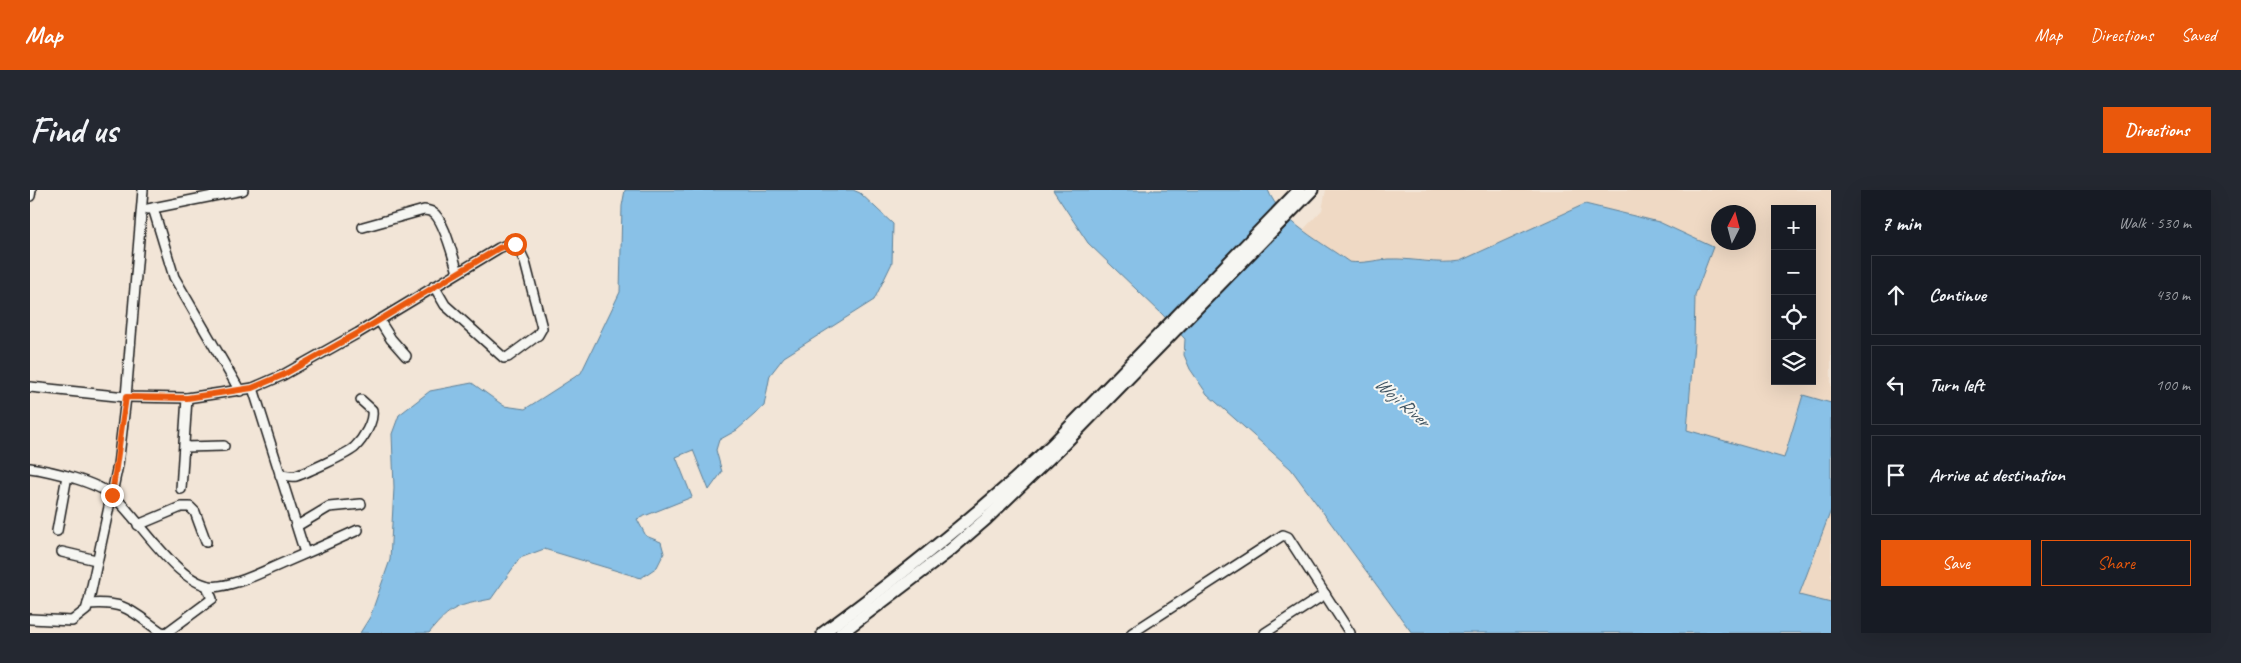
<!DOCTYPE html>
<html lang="en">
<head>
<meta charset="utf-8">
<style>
  :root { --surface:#171b24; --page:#242831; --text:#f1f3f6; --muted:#9ea1a6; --line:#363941; --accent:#ea580c }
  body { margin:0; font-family:Caveat,sans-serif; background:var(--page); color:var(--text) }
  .controls { position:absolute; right:15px; top:15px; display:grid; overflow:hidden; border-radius:0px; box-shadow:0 5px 20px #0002 }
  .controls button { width:45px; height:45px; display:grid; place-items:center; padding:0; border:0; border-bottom:1px solid var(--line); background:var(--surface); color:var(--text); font:25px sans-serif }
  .compass { position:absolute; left:1681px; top:15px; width:45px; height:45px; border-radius:50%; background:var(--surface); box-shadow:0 5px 20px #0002; rotate:6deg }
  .stop { position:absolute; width:15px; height:15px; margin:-11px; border:4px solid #ea580c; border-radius:50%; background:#fff }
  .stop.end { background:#ea580c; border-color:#fff; box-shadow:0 1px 5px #0008 }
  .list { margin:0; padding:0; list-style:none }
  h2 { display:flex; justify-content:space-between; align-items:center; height:65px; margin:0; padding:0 20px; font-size:21px }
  h2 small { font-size:16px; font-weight:400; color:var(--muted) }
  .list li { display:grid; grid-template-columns:32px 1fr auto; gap:15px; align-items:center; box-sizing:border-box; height:80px; margin:0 10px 10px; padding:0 10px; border:1px solid var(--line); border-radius:0px }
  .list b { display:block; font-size:19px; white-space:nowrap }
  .list em { font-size:16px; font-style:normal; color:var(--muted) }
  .actions { display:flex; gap:10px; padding:15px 20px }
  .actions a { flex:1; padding:11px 0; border:1px solid var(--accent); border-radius:0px; text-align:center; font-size:18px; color:var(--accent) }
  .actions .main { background:var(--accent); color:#fff }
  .icon { flex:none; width:28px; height:28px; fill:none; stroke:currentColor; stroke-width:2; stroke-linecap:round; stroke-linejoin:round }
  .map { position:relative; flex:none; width:1801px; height:443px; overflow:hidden; border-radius:0px }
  header { display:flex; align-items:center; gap:30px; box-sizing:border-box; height:70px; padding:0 25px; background:var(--accent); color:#fff }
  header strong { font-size:24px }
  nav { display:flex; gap:28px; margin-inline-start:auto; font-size:18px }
  .intro { display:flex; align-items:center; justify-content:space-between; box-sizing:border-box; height:120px; padding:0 30px }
  h1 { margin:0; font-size:35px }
  .button { padding:12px 22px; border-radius:0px; background:var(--accent); color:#fff; font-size:18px; font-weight:700 }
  main { display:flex; gap:30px; padding:0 30px }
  aside { flex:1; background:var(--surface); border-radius:0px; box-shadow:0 5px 20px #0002 }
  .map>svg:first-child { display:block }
  .built { fill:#efd9c4; fill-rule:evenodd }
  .water { fill:#89c1e7; stroke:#5d7f96 }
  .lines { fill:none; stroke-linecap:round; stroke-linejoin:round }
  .minor-casing { stroke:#1c1c1c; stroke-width:12 }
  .major-casing { stroke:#1c1c1c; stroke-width:15 }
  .minor { stroke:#f6f6f2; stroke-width:9 }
  .major { stroke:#f6f6f2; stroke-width:11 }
  .route { stroke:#ea580c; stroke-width:6 }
  .labels { text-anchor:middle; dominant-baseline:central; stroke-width:4; stroke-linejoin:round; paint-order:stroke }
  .water-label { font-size:19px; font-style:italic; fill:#425663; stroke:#f6f6f2 }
</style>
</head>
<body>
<header>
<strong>Map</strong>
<nav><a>Map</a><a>Directions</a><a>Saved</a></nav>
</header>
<div class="intro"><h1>Find us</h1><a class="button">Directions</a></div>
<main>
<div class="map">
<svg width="1801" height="443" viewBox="0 0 1801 443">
  <rect width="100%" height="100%" fill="#f2e5d7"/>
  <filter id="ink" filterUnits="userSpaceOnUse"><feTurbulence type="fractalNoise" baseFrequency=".02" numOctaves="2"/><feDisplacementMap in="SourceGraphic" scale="10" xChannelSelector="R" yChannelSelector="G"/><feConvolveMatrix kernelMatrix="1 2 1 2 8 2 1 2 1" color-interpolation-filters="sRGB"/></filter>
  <g filter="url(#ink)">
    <g class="built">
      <path d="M1296,0h505v213l-28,-8 -19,64 -97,-28 7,-88 1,-48 18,-48 -54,-25 -74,-18 -125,57 -11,2 -47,-4 -44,4 -9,-1 -46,-32 19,-20zM1745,19h37v172h-37zM1688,22h30v30h-30z"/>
      <path d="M1801,320v93l-32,-7z"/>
    </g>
    <g class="water">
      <path d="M595,0h228l7,3 33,31 -1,39 -18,37 -90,57 -14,18 -6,31 -27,24 -18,10 -3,10 6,22 -13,18 -16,-40 -17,7 16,40 -55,22 9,17 15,6 3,11 -7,14 -16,11 -97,-29 -24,9 -29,41c-34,7 -39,6 -62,34h-69l10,-16 20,-57 4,-72 -2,-54 7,-19 31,-24 42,-8 32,23 21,3 56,-36 39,-81 2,-86z"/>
      <path d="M1023,0h215c12,31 55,53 81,72 14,2 26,-2 40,-3 24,-1 48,6 71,2l125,-57 74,18 54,25 -18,48 -1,48 -7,87 97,28 19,-63 28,8v107l-32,85 32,8v30h-419l-121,-164 -84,-75 -17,-25 -6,-14 1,-16 -23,-25 -74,-71z"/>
    </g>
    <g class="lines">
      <defs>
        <g id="minor">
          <path d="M0,6l1,-6"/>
          <path d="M123,18l21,69 66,114"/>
          <path d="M118,19l95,-19"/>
          <path d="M333,37l61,-17c1,0 7,1 8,2 12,6 21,46 26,60"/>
          <path d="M349,130l12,19 15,17"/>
          <path d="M0,197l96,10 61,1 66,-10 30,-13 75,-42 141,-85 12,-5 7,4 7,15 17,66 -4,7 -30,22 -4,1 -59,-53 -11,-19"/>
          <path d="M223,198l52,165"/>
          <path d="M155,257l39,-1"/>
          <path d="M0,278c22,3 66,14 83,28 27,22 68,97 107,90 21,-3 42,-14 61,-22 26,-11 51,-22 77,-34"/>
          <path d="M250,285c5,0 11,2 16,1 9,-3 52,-22 59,-29 8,-8 19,-25 17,-37l-11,-10"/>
          <path d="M151,299l6,-91"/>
          <path d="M108,335l43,-18h9l5,5 11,30"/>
          <path d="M267,336l32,-19 32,-3"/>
          <path d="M27,341l10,-55"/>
          <path d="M32,362l34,8"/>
          <path d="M58,414c38,-3 43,7 73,28l5,1 46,-34 -5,-13"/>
          <path d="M0,429l42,2 14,-11 3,-10 29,-135 8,-68 17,-207"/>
          <path d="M1102,443l151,-98 5,2 62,96"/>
          <path d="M1235,443l60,-39"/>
        </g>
        <g id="major">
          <path d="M793,443c80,-59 157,-120 229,-188l247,-255"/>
          <path d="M811,443l108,-82 37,-32 79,-76 247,-253"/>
        </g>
      </defs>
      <use href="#minor" class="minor-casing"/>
      <use href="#major" class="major-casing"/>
      <use href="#minor" class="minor"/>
      <use href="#major" class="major"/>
    </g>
  </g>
  <g class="lines" filter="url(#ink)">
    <path class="route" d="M82,305l14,-98 61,1 65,-10 31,-13 75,-42 141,-85 16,-4"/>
  </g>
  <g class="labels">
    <g class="water-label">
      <text transform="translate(1372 212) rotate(41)">Woji River</text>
    </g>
  </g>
</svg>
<div class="controls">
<button>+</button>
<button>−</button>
<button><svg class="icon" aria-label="locate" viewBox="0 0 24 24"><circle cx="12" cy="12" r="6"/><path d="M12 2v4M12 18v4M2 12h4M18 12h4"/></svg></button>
<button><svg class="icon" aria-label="layers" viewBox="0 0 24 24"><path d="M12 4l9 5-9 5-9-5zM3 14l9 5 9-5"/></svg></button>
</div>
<svg class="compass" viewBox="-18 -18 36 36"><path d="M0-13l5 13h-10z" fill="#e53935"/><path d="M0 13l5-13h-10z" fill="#9ea1a6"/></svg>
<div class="stop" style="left:485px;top:54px"></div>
<div class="stop end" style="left:82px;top:305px"></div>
</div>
<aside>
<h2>7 min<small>Walk · 530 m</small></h2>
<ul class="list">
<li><svg class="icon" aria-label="ahead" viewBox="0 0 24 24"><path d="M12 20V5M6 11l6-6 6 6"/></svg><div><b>Continue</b></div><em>430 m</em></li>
<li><svg class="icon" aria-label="left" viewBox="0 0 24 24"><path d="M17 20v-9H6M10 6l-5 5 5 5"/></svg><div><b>Turn left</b></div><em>100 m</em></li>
<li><svg class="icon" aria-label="arrive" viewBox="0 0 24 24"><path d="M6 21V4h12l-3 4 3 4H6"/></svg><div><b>Arrive at destination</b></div></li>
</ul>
<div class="actions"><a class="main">Save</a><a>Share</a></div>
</aside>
</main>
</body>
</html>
